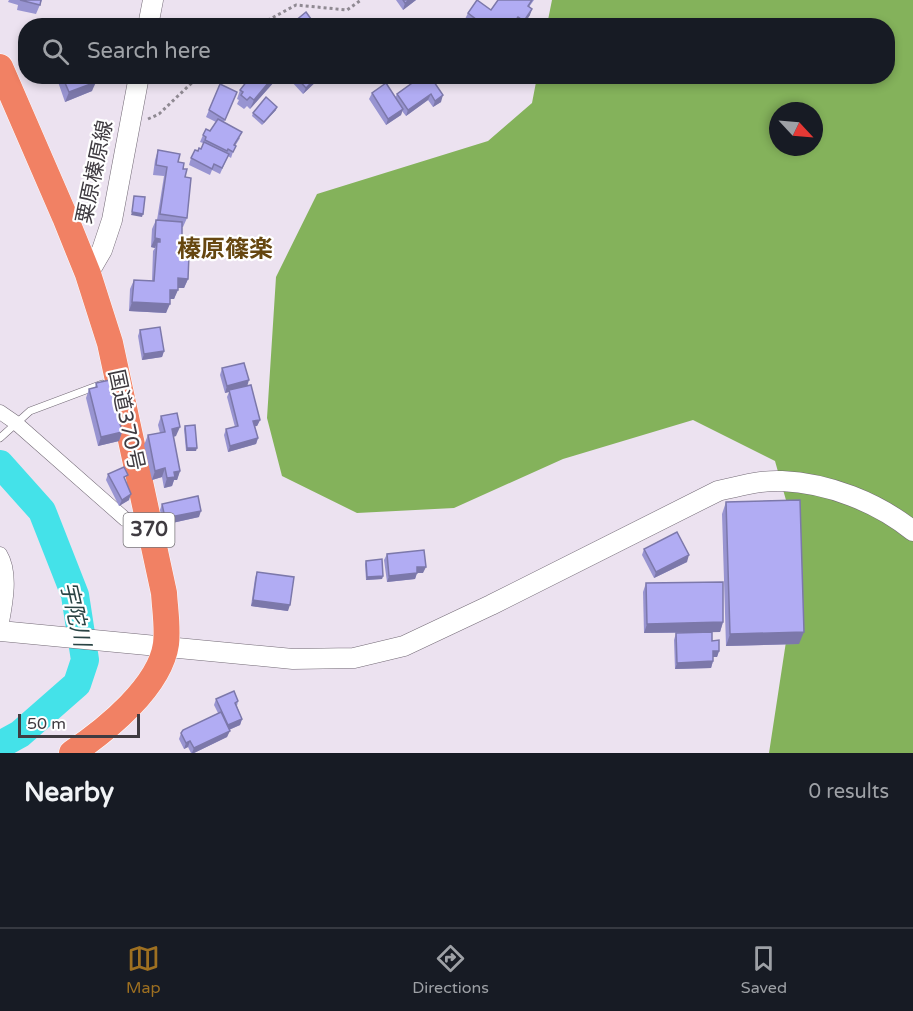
<!DOCTYPE html>
<html lang="en">
<head>
<meta charset="utf-8">
<style>
  :root { --surface:#171b24; --page:#20242c; --text:#f1f3f6; --muted:#9ea1a6; --line:#363941; --accent:#9e7021 }
  body { margin:0; font-family:"Varela Round","Noto Sans JP",sans-serif; background:var(--page); color:var(--text) }
  .compass { position:absolute; left:769px; top:102px; width:54px; height:54px; border-radius:50%; background:var(--surface); box-shadow:0 3px 9px #0003; rotate:116deg }
  .scale { position:absolute; left:18px; bottom:15px; width:122px; box-sizing:border-box; padding-left:6px; border:3px solid #3f3b41; border-top:0; font-size:16px; line-height:21px; white-space:nowrap; color:#3f3b41; -webkit-text-stroke:4px #fff; paint-order:stroke }
  .list { margin:0; padding:0; list-style:none }
  h2 { display:flex; justify-content:space-between; align-items:center; height:78px; margin:0; padding:0 24px; font-size:26px }
  h2 small { font-size:20px; font-weight:400; color:var(--muted) }
  .icon { flex:none; width:33px; height:33px; fill:none; stroke:currentColor; stroke-width:2; stroke-linecap:round; stroke-linejoin:round }
  .map { position:relative; flex:none; width:913px; height:753px; overflow:hidden }
  .search { position:absolute; background:var(--surface); box-shadow:0 3px 9px #0003; left:18px; right:18px; top:18px; height:66px; display:flex; align-items:center; gap:15px; box-sizing:border-box; padding:0 21px; border-radius:24px; color:var(--muted); font-size:22px }
  .sheet { height:174px; background:var(--surface) }
  nav { display:flex; justify-content:space-around; align-items:center; box-sizing:border-box; height:84px; border-top:2px solid var(--line); background:var(--surface); font-size:16px; color:var(--muted) }
  nav a { display:grid; justify-items:center; gap:3px }
  nav .on { color:var(--accent) }
  .map>svg:first-child { display:block }
  .forest { fill:#84b25b; fill-rule:evenodd }
  .lines { fill:none; stroke-linecap:round; stroke-linejoin:round }
  .river { stroke:#44e2e9; stroke-width:28 }
  .lane-casing { stroke:#736a76; stroke-width:8 }
  .street-casing { stroke:#736a76; stroke-width:15 }
  .secondary-casing { stroke:#736a76; stroke-width:21 }
  .highway-casing { stroke:#fff; stroke-width:27 }
  .path { stroke:#8f8992; stroke-width:3; stroke-dasharray:3 3; stroke-linecap:butt }
  .lane { stroke:#fff; stroke-width:7 }
  .street { stroke:#fff; stroke-width:14 }
  .secondary { stroke:#fff; stroke-width:20 }
  .highway { stroke:#f18164; stroke-width:26 }
  .wall { fill:#9894d1 }
  .shaded-wall { fill:#7c78aa }
  .building { fill:#b1acf3; stroke:#7c78aa; stroke-width:1.5 }
  .labels { text-anchor:middle; dominant-baseline:central; stroke-width:4.5; stroke-linejoin:round; paint-order:stroke }
  .shield { fill:#fff; stroke:#79767a; stroke-width:1.5 }
  .shield-label { font-size:20px; font-weight:bold; fill:#3f3b41 }
  .street-label { font-size:21px; fill:#3f3b41; stroke:#fff }
  .water-label { font-size:22px; font-style:italic; fill:#294344; stroke:#fff }
  .quarter-label { font-size:24px; font-weight:bold; fill:#664710; stroke:#fff }
</style>
</head>
<body>
<div class="map">
<svg width="913" height="753" viewBox="0 0 913 753">
  <rect width="100%" height="100%" fill="#ece2f0"/>
  <path class="forest" d="M552,0h361v753h-144l31,-203 -25,-89 -82,-41 -130,39 -109,49 -97,5 -75,-37 -15,-58 9,-141 41,-83 171,-53 44,-38 5,-26 351,-1v-50l-341,-1zM778,111h36v36h-36z"/>
  <g class="lines">
    <path class="river" d="M0,464l42,47 33,84 10,65 -8,24 -57,50 -20,11"/>
    <defs>
      <path id="lane" d="M0,438l30,-27 72,-27"/>
      <g id="street">
        <path d="M0,412l16,11 109,96 24,13"/>
        <path d="M0,554c13,21 4,56 0,79"/>
      </g>
      <g id="secondary">
        <path d="M148,26l5,-26"/>
        <path d="M88,274l14,-24 10,-30 27,-144"/>
        <path d="M0,631l293,28 61,-1 50,-12 87,-41 227,-114c21,-5 42,-11 64,-10 46,2 95,21 131,50"/>
      </g>
      <path id="highway" d="M0,67l65,150 23,57 22,69 54,250c1,17 4,34 2,51 -6,43 -60,86 -94,109"/>
    </defs>
    <use href="#lane" class="lane-casing"/>
    <use href="#street" class="street-casing"/>
    <use href="#secondary" class="secondary-casing"/>
    <use href="#highway" class="highway-casing"/>
    <g class="path">
      <path d="M257,26l39,-21 51,5 14,-10"/>
      <path d="M148,119l11,-5 40,-38"/>
    </g>
    <use href="#lane" class="lane"/>
    <use href="#street" class="street"/>
    <use href="#secondary" class="secondary"/>
    <use href="#highway" class="highway"/>
  </g>
  <g class="wall">
    <path d="M9,0h33l-6,14 -19,-4 1,-5 -10,-3z"/>
    <path d="M396,0h20l-13,10z"/>
    <path d="M498,0h36l-5,7 1,8 -7,11h-4l-4,-3 -1,3h-40l-9,-7 3,-6 23,-3z"/>
    <path d="M56,76h37l-1,15 -27,11z"/>
    <path d="M241,76h35l-2,6 -24,27 -3,-3 -3,3 -7,-5 2,-4 -2,-1 3,-9 7,-9z"/>
    <path d="M292,76h30l-19,18 -12,-13z"/>
    <path d="M422,76l19,26 -8,5 -5,-7 -22,16 -4,-5 -1,4 -15,10 -17,-26 3,-6 23,5 2,-4z"/>
    <path d="M447,76h17l-4,4 -1,-2 -7,5z"/>
    <path d="M220,84l17,8 -13,30 16,16 -5,8 -4,12 -3,-2 -8,18 -8,-4 -2,5 -21,-10 2,-7 10,-9 2,-6 -3,-1 3,-7 7,-4 6,-9 -10,-5z"/>
    <path d="M276,110l-14,15 -10,-9 1,-3z"/>
    <path d="M158,150l20,12 5,7 2,8 2,41 -4,9h-1v28l6,24 -4,9h-6l-4,11h-4l-4,14 -37,-2 1,-22 4,-9 18,1 1,-30 2,-3 -4,-1 1,-18 4,-9h1l7,-44 -11,-1 2,-15z"/>
    <path d="M140,330l24,21 -2,6 -20,3 -4,-24z"/>
    <path d="M222,368l25,18 13,34 -3,6h-2l3,12 -2,6 -28,8 -4,-17 2,-6 9,-2 -8,-30 2,-5 -4,1 -5,-18z"/>
    <path d="M96,383l22,31 4,18 -3,9 -21,5 -12,-48 3,-9 6,-1z"/>
    <path d="M161,416l15,20 -3,1 7,34 -3,9h-3l-2,6 -8,2 -2,-11 -10,3 -8,-35 4,-10 12,-2 -2,-8z"/>
    <path d="M185,426l11,25h-10l-2,-22z"/>
    <path d="M108,474l18,7 3,19 -10,6 -13,-26z"/>
    <path d="M726,502l73,142 -73,2 -4,-132z"/>
    <path d="M162,504l37,13 -36,8 -3,-15z"/>
    <path d="M644,549l43,13 -33,16 -12,-23z"/>
    <path d="M387,554l36,19h-6l-2,6 -28,3 -3,-22z"/>
    <path d="M366,561l17,15 -1,3 -16,1 -1,-16z"/>
    <path d="M257,572l31,39 -37,-5 4,-28z"/>
    <path d="M646,583l77,39 -3,10 -76,1 -1,-41z"/>
    <path d="M676,633l36,8 7,10 -2,6h-4v4l-2,7 -36,1 -1,-29z"/>
    <path d="M216,699l22,2 -1,5 5,13 -2,6 -11,5 -2,7 -33,16h-3l-3,-6 -4,2 -5,-10 2,-6 37,-20 -4,-8z"/>
  </g>
  <g class="shaded-wall">
    <path d="M410,0h6l-13,10 2,-7z"/>
    <path d="M532,9l-2,6 -8,11 2,-5z"/>
    <path d="M274,76h2l-2,6 -24,27 4,-9z"/>
    <path d="M318,76h4l-19,18 3,-6z"/>
    <path d="M455,76h4l-7,7 2,-6z"/>
    <path d="M96,82l-4,9 -27,11 4,-10z"/>
    <path d="M431,94l-3,6 -22,16 2,-6z"/>
    <path d="M443,95l-2,7 -8,5 2,-6z"/>
    <path d="M277,107l-1,3 -14,15 2,-3z"/>
    <path d="M403,109l-2,6 -15,10 2,-6z"/>
    <path d="M132,212l11,2 -1,3 -11,-2z"/>
    <path d="M155,238l5,1 -3,9v-6l-2,6 -4,-1z"/>
    <path d="M178,278l10,1 -4,9h-9z"/>
    <path d="M170,290h8l-4,9h-7z"/>
    <path d="M132,302l38,2 -4,9 -37,-2z"/>
    <path d="M164,351l-2,6 -20,3 2,-6z"/>
    <path d="M249,380l-2,7 -22,6 2,-7z"/>
    <path d="M260,420l-3,6 -6,1 2,-6z"/>
    <path d="M180,427l-4,9 -8,2 4,-9z"/>
    <path d="M122,432l-3,9 -21,5 3,-9z"/>
    <path d="M258,438l-2,6 -28,8 2,-6z"/>
    <path d="M187,448h10l-1,3h-10z"/>
    <path d="M165,468l-3,9 -10,3 3,-9z"/>
    <path d="M180,471l-3,9h-3l-2,6 -8,2 3,-10 7,-6z"/>
    <path d="M131,494l-2,6 -10,6 3,-6z"/>
    <path d="M201,511l-2,6 -36,8 2,-7z"/>
    <path d="M689,555l-2,7 -33,16 2,-6z"/>
    <path d="M417,567h9l-3,6h-6l-2,6 -28,3 2,-6z"/>
    <path d="M383,576l-1,3 -16,1 1,-3z"/>
    <path d="M253,600l37,5 -2,6 -37,-5z"/>
    <path d="M723,622l-3,10 -76,1 3,-9z"/>
    <path d="M804,632l-5,12 -73,2 4,-12z"/>
    <path d="M713,651h6l-2,6h-7z"/>
    <path d="M713,661l-2,7 -36,1 2,-6z"/>
    <path d="M242,719l-2,6 -14,6 2,-6z"/>
    <path d="M230,731l-3,6 -33,16h-2l2,-5z"/>
    <path d="M190,741l-2,6 -4,2 2,-6z"/>
  </g>
  <g class="building">
    <path d="M20,0h21l-1,5z"/>
    <path d="M403,0h7l-5,3z"/>
    <path d="M477,0l14,10 7,-10h34l-4,6 4,3 -8,12 -6,-4 -5,7 -5,-4 -4,6h-19l-17,-13z"/>
    <path d="M306,12l10,14h-27z"/>
    <path d="M264,19l6,7h-14z"/>
    <path d="M62,76h31l3,6 -27,10z"/>
    <path d="M251,76h23l-20,24 -4,-3 -3,3 -6,-5 2,-3 -3,-2z"/>
    <path d="M295,76h23l-12,12z"/>
    <path d="M422,76h8l13,19 -8,6 -4,-7 -23,16 -11,-16z"/>
    <path d="M386,83l17,26 -15,10 -16,-26z"/>
    <path d="M220,84l17,8 -12,28 -16,-10z"/>
    <path d="M266,97l11,10 -13,15 -11,-9z"/>
    <path d="M218,119l24,13 -8,13 2,1 -3,6 -5,-3 -1,2 -22,-11 1,-3 -3,-2 3,-6 4,2z"/>
    <path d="M204,142l25,12 -7,14 -8,-4 -2,5 -21,-11 4,-8 3,1 1,-3 2,1z"/>
    <path d="M158,150l22,4 -2,8 6,1 -1,6h4l-2,8 6,1 -4,40 -27,-4 7,-47 -11,-2z"/>
    <path d="M134,196l11,1 -2,17 -11,-2z"/>
    <path d="M156,220l26,2v33h7l-1,24 -10,-1v12h-8v14l-38,-2 2,-22 20,1 3,-39h3v-3l-5,-1z"/>
    <path d="M160,327l4,24 -20,3 -4,-24z"/>
    <path d="M244,363l5,17 -22,6 -5,-18z"/>
    <path d="M110,380l9,31h-2l5,21 -21,5 -12,-48 8,-2 -1,-4z"/>
    <path d="M251,385l9,35 -7,1 5,17 -28,8 -4,-17 12,-3 -9,-36z"/>
    <path d="M177,413l3,14 -8,2 8,42 -6,1 1,5 -8,1 -2,-10 -10,3 -7,-36 17,-3 -4,-16z"/>
    <path d="M195,425l2,23h-10l-2,-22z"/>
    <path d="M124,467l4,8 -4,2 7,17 -9,6 -14,-26z"/>
    <path d="M198,496l3,15 -36,7 -3,-14z"/>
    <path d="M800,500l4,132 -74,2 -4,-132z"/>
    <path d="M677,532l12,23 -33,17 -12,-23z"/>
    <path d="M424,550l2,17h-9v6l-28,3 -2,-22z"/>
    <path d="M382,559l1,17 -16,1 -1,-16z"/>
    <path d="M257,572l37,5 -4,28 -37,-5z"/>
    <path d="M723,582v40l-76,2 -1,-41z"/>
    <path d="M712,632v9l7,-1v11h-6v10l-36,2 -1,-30z"/>
    <path d="M234,691l4,10 -3,2 7,16 -14,6 -12,-26z"/>
    <path d="M221,712l9,19 -36,17 -4,-7 -4,2 -5,-10 2,-3z"/>
  </g>
  <g class="labels">
    <rect class="shield" x="123.5" y="513" width="51" height="34" rx="4.5"/>
    <g class="shield-label">
      <text x="149" y="530">370</text>
    </g>
    <g class="street-label">
      <text transform="translate(95 172) rotate(-78)">粟原榛原線</text>
      <text transform="translate(126 420) rotate(78)">国道370号</text>
    </g>
    <g class="water-label">
      <text transform="translate(75 614) rotate(77)">宇陀川</text>
    </g>
    <g class="quarter-label">
      <text x="225" y="249">榛原篠楽</text>
    </g>
  </g>
</svg>
<svg class="compass" viewBox="-18 -18 36 36"><path d="M0-13l5 13h-10z" fill="#e53935"/><path d="M0 13l5-13h-10z" fill="#9ea1a6"/></svg>
<div class="scale">50 m</div>
<div class="search"><svg class="icon" aria-label="search" viewBox="0 0 24 24"><circle cx="10" cy="10" r="6"/><path d="M15 15l6 6"/></svg>Search here</div>
</div>
<section class="sheet">
<h2>Nearby<small>0 results</small></h2>
<ul class="list">
</ul>
</section>
<nav>
<a class="on"><svg class="icon" aria-label="map" viewBox="0 0 24 24"><path d="M3 6l6-2 6 2 6-2v14l-6 2-6-2-6 2zM9 4v14M15 6v14"/></svg>Map</a>
<a><svg class="icon" aria-label="directions" viewBox="0 0 24 24"><path d="M12 3l9 9-9 9-9-9zM9 14v-3h6M13 9l2 2-2 2"/></svg>Directions</a>
<a><svg class="icon" aria-label="saved" viewBox="0 0 24 24"><path d="M7 4h10v16l-5-4-5 4z"/></svg>Saved</a>
</nav>
</body>
</html>
